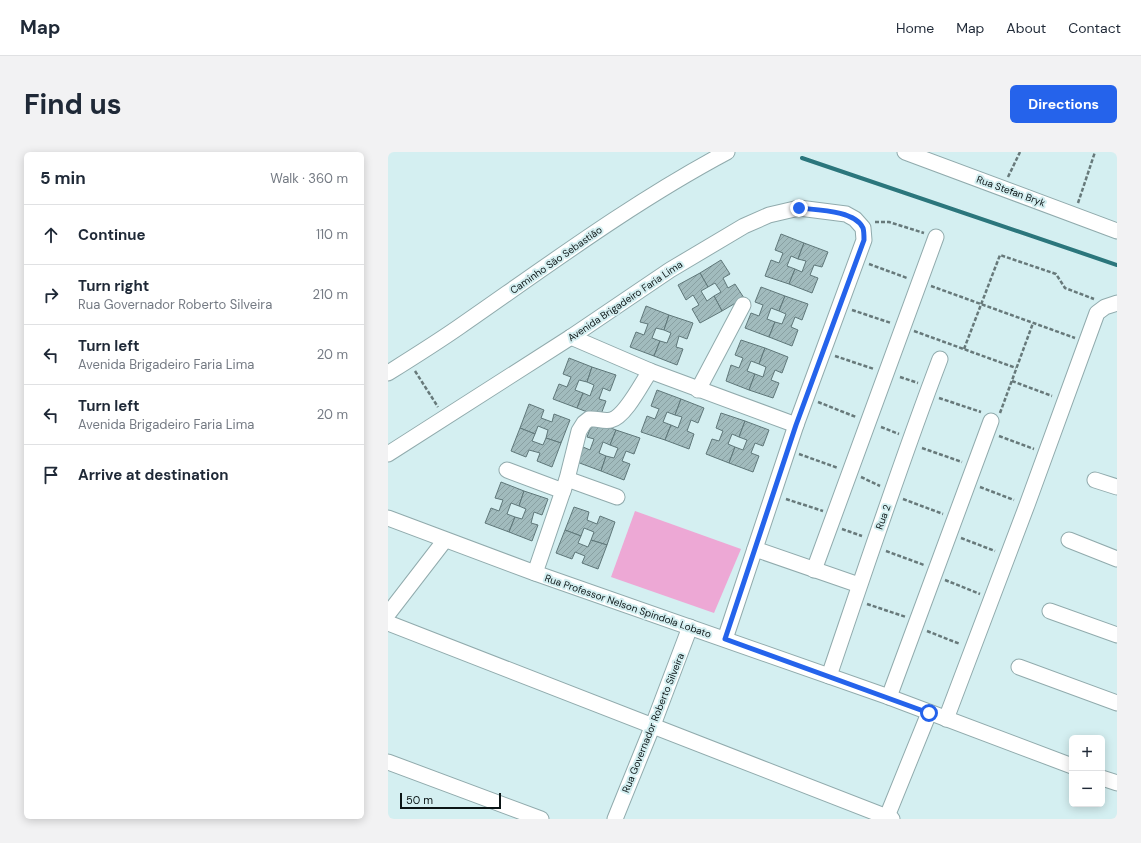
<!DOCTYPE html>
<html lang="en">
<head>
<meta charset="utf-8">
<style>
  :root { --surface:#fff; --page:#f2f2f3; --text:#1f2937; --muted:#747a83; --line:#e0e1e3; --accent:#2563eb }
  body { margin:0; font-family:"DM Sans",sans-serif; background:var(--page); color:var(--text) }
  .controls { position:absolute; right:12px; bottom:12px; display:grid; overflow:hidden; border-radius:6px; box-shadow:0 2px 10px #0003 }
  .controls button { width:36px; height:36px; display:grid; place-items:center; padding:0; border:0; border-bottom:1px solid var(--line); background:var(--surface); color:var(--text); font:20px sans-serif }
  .scale { position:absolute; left:12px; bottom:10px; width:101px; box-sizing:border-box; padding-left:4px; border:2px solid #0b1516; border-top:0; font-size:11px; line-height:14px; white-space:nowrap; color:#0b1516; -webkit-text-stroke:3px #d4eff1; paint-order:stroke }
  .stop { position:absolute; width:12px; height:12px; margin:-9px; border:3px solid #2563eb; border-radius:50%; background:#fff }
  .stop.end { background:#2563eb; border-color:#fff; box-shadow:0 1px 4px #0008 }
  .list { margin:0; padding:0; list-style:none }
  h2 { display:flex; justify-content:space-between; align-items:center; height:52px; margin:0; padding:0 16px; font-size:17px }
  h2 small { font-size:13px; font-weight:400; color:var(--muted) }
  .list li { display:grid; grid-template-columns:26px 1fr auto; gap:12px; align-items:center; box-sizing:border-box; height:60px; padding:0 16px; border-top:1px solid var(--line) }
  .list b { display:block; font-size:15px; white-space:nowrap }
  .list p { margin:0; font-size:13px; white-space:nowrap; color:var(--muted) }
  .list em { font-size:13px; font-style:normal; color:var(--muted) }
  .icon { flex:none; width:22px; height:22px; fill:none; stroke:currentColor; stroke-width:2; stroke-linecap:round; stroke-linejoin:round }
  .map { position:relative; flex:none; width:729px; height:667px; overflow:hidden; border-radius:6px }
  header { display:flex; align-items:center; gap:24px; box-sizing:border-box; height:56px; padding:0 20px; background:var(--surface); border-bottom:1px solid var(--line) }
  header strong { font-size:19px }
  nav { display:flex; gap:22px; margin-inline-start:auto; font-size:14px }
  .intro { display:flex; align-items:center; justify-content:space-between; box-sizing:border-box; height:96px; padding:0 24px }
  h1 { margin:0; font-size:28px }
  .button { padding:10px 18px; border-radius:6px; background:var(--accent); color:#fff; font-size:14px; font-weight:700 }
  main { display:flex; gap:24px; padding:0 24px }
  aside { flex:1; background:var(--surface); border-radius:6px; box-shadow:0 2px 10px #0003 }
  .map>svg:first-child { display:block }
  .garden { fill:#eda8d5 }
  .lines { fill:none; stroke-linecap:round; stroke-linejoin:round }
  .stream { stroke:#2b767c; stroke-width:4 }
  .building { fill:url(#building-hatch); stroke:#5f7779 }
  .minor-casing { stroke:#91abad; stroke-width:17 }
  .path { stroke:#67797a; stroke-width:2.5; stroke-dasharray:4 2; stroke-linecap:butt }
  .minor { stroke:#fff; stroke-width:15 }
  .route { stroke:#2563eb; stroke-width:5 }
  .labels { text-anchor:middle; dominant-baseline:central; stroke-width:4; stroke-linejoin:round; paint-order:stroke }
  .street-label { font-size:10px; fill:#0b1516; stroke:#d4eff1 }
</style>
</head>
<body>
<header>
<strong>Map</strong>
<nav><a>Home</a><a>Map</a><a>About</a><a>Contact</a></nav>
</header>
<div class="intro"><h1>Find us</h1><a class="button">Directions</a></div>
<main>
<aside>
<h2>5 min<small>Walk · 360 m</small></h2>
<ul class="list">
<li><svg class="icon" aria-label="ahead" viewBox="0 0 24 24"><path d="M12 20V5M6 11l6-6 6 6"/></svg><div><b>Continue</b></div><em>110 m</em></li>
<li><svg class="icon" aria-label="right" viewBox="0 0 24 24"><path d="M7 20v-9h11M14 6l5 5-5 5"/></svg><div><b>Turn right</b><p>Rua Governador Roberto Silveira</p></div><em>210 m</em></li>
<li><svg class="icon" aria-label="left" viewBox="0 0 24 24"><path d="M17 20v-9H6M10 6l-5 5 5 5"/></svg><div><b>Turn left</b><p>Avenida Brigadeiro Faria Lima</p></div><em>20 m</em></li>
<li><svg class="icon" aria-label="left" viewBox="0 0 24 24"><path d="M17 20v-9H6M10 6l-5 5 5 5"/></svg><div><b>Turn left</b><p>Avenida Brigadeiro Faria Lima</p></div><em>20 m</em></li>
<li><svg class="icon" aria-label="arrive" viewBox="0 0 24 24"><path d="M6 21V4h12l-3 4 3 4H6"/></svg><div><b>Arrive at destination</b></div></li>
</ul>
</aside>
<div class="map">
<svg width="729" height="667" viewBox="0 0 729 667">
  <defs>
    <pattern id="building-hatch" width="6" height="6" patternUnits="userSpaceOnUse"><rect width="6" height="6" fill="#a1bbbd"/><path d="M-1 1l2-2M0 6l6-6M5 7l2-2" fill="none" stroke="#89a0a2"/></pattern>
  </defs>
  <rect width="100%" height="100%" fill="#d4eff1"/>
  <path class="garden" d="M247,359l106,38 -27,64 -103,-36z"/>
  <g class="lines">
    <path class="stream" d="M414,6l315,107"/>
  </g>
  <g class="building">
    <path d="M393,82l23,9 -6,16 -7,-3 -4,10 8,3 -6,15 -24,-8 6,-16 8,3 4,-10 -8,-3z"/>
    <path d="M416,91l24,9 -6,15 -8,-2 -4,10 8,3 -6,15 -23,-9 6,-15 7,3 4,-11 -8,-2z"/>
    <path d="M333,108l9,14 -7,4 5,10 7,-4 9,14 -22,13 -8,-15 7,-4 -6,-9 -7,4 -8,-14z"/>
    <path d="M312,121l8,14 -7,4 6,10 7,-5 8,15 -22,12 -8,-14 7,-4 -6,-10 -7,5 -8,-15z"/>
    <path d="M373,135l24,9 -6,15 -8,-3 -4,11 8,3 -6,15 -24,-9 6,-15 8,3 4,-11 -8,-3z"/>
    <path d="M397,144l23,8 -6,16 -7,-3 -4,10 7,3 -6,16 -23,-9 6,-15 7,2 4,-10 -7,-3z"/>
    <path d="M258,154l23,9 -5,15 -8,-2 -4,10 8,3 -6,15 -24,-9 6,-15 8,3 4,-11 -8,-2z"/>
    <path d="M281,163l24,8 -6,16 -8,-3 -3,11 7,2 -6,16 -23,-9 6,-15 7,2 4,-10 -7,-3z"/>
    <path d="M353,188l24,8 -6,16 -8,-3 -4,10 8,3 -6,16 -23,-9 5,-16 8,3 4,-10 -8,-3z"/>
    <path d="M377,196l23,9 -6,16 -7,-3 -4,10 8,3 -6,15 -24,-8 6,-16 8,3 3,-10 -7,-3z"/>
    <path d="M181,206l23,9 -5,15 -8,-2 -4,10 8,3 -6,15 -24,-9 6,-15 8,3 4,-10 -8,-3z"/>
    <path d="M204,215l24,8 -6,16 -7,-3 -4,11 7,2 -6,16 -23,-9 6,-15 7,3 4,-11 -7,-3z"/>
    <path d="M269,238l24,9 -6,16 -8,-3 -4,10 8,3 -6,15 -24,-8 6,-16 8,3 4,-10 -8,-3z"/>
    <path d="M293,247l23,9 -6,15 -7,-3 -4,11 7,3 -5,15 -24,-9 6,-15 7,3 4,-11 -7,-2z"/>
    <path d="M141,252l15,6 -3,8 11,4 2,-8 16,6 -9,23 -15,-5 2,-8 -10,-4 -3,8 -15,-6z"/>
    <path d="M333,261l24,8 -6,16 -7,-3 -4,10 7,3 -6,16 -23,-9 6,-15 7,2 4,-10 -7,-3z"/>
    <path d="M205,269l23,9 -6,15 -7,-3 -4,11 7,3 -5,15 -24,-9 6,-15 7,3 4,-11 -7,-2z"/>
    <path d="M357,269l24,9 -6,16 -8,-3 -4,10 8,3 -6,16 -24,-9 6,-16 8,3 4,-10 -8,-3z"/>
    <path d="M132,276l15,6 -3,7 11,4 3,-7 15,5 -9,24 -15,-6 3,-8 -11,-3 -3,7 -15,-6z"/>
    <path d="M228,278l24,8 -6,16 -8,-3 -4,10 8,3 -6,16 -23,-9 5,-15 8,2 4,-10 -8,-3z"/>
    <path d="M113,330l23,9 -5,15 -8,-3 -4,11 8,3 -6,15 -24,-9 6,-15 8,3 4,-11 -8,-2z"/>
    <path d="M136,339l24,8 -6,16 -8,-3 -3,11 7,2 -6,16 -23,-9 6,-15 7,2 4,-10 -7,-3z"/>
    <path d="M186,355l15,5 -2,8 10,4 3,-8 15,6 -8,23 -16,-5 3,-8 -10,-4 -3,8 -16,-6z"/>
    <path d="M177,378l16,6 -3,7 10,4 3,-7 16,5 -9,24 -16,-6 3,-7 -10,-4 -3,7 -16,-6z"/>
  </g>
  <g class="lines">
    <defs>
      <g id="minor">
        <path d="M517,0l212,79"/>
        <path d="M183,185l79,34 146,54"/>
        <path d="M0,221c24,-15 48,-30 71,-46 88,-61 174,-125 268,-175"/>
        <path d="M310,238l45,-85"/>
        <path d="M0,302l183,-117 99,-67 74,-44 25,-11 30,-7 47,6 9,5 8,9 1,12 -68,185 -71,214"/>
        <path d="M119,318l56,21"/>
        <path d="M179,327l50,18"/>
        <path d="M707,328l22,7"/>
        <path d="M0,366l147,55 354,124 183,69"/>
        <path d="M681,388l48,19"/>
        <path d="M367,397l104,36"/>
        <path d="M426,418l122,-333"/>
        <path d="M147,421l32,-94 12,-48 5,-8 5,-4c7,-1 15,3 22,1 14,-3 31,-37 39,-49"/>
        <path d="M662,459l67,24"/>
        <path d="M0,462l57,-74"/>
        <path d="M0,471l504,196"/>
        <path d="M631,515l98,36"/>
        <path d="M441,524c36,-106 71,-212 111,-317"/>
        <path d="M501,545l102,-276"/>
        <path d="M558,567l81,-214 70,-192 8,-6 12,-4"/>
        <path d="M0,610l153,57"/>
        <path d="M714,626l15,5"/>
        <path d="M227,667l38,-94 37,-98"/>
        <path d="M498,667l43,-106"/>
      </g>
    </defs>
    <use href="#minor" class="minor-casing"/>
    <g class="path">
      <path d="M620,25l12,-25"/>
      <path d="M690,51l17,-51"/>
      <path d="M487,70h14l35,11"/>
      <path d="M481,112l38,14"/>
      <path d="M543,134l144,52"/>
      <path d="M464,158l39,13"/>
      <path d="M526,179l102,37"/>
      <path d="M576,197l36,-94 56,19 9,14 29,11"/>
      <path d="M447,204l39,13"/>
      <path d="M27,219l23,36"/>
      <path d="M512,225l18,6"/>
      <path d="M624,229l40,15"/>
      <path d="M551,246l42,14"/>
      <path d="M430,250l38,15"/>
      <path d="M612,261l33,-90"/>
      <path d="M493,275l18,7"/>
      <path d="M611,284l35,13"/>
      <path d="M534,296l40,14"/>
      <path d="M411,302l39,14"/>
      <path d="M473,325l19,9"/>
      <path d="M592,335l34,13"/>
      <path d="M398,347l37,12"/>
      <path d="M515,347l40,15"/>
      <path d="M454,377l20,7"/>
      <path d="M573,386l34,13"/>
      <path d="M498,399l38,14"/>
      <path d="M557,428l35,14"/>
      <path d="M479,452l39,13"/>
      <path d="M539,479l33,13"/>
    </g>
    <use href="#minor" class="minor"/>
  </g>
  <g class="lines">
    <path class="route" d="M411,56c17,2 56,2 64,20 1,3 1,9 1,12l-68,185 -71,214 204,74"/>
  </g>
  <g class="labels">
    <g class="street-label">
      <text transform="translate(623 39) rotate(20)">Rua Stefan Bryk</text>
      <text transform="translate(168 108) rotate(-35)">Caminho São Sebastião</text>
      <text transform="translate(237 149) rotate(-34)">Avenida Brigadeiro Faria Lima</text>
      <text transform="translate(495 365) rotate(-70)">Rua 2</text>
      <text transform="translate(240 454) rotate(19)">Rua Professor Nelson Spindola Lobato</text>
      <text transform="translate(265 571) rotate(-68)">Rua Governador Roberto Silveira</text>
    </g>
  </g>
</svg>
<div class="controls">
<button>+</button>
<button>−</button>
</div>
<div class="scale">50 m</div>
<div class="stop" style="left:541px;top:561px"></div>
<div class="stop end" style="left:411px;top:56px"></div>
</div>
</main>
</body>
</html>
